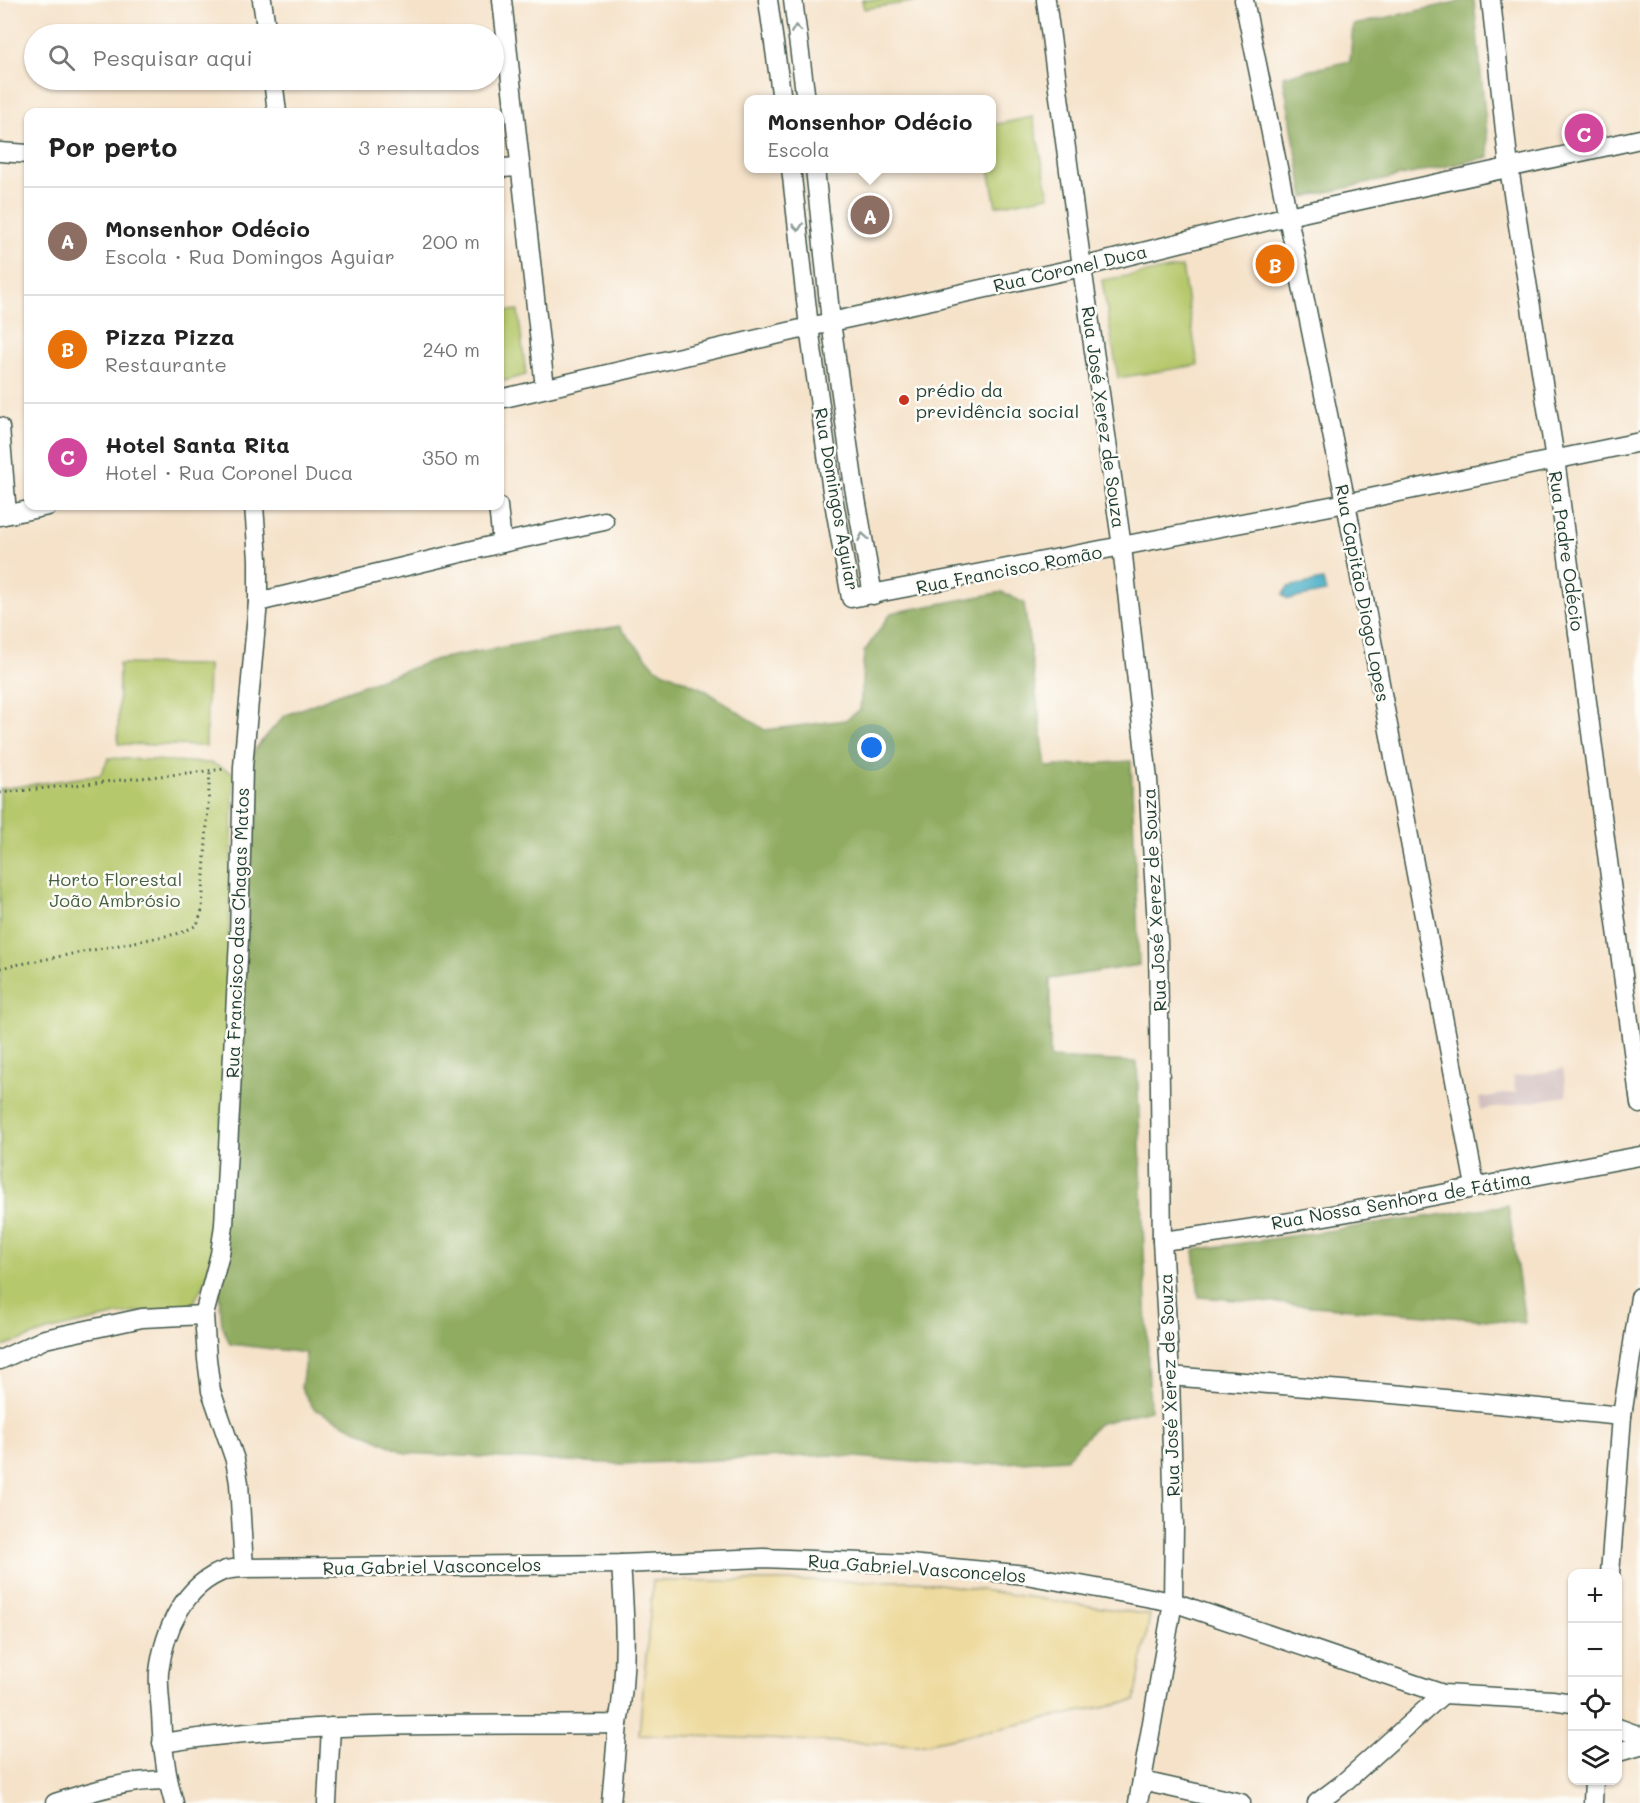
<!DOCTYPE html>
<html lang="pt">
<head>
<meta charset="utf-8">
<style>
  :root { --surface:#fff; --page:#f6f6f6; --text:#222; --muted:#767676; --line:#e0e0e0; --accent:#c8321e }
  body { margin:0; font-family:Mali,sans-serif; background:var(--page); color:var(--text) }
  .controls { position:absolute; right:18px; bottom:18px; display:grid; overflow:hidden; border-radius:12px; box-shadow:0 2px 4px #0004 }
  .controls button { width:54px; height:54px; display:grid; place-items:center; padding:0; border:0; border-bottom:2px solid var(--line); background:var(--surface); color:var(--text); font:30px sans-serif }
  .you { position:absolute; left:872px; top:748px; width:21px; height:21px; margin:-15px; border:4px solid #fff; border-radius:50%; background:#1a73e8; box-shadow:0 0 0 9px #1a73e833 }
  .badge { display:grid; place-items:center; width:39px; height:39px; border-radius:50%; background:var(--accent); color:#fff; font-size:20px; font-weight:700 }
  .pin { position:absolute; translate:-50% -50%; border:3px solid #fff; box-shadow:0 2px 6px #0006 }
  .popup { position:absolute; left:744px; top:95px; width:252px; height:78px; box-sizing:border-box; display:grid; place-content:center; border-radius:12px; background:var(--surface); filter:drop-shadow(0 2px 4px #0005); font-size:20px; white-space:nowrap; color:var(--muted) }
  .popup b { font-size:22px; color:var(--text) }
  .popup::after { content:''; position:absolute; left:50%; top:100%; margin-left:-12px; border:12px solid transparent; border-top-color:var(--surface) }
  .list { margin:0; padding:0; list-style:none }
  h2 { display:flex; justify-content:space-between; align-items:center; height:78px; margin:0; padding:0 24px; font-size:26px }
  h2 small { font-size:20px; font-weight:400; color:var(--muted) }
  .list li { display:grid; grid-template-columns:39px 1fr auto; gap:18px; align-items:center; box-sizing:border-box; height:108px; padding:0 24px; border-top:2px solid var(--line) }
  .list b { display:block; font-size:22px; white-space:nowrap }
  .list p { margin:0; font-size:20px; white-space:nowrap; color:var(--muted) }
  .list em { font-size:20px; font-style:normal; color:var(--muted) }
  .icon { flex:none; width:33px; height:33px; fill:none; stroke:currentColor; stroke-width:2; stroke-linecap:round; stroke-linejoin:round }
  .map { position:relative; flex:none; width:1640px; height:1803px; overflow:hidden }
  .search { position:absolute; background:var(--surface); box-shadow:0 2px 4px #0004; left:24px; top:24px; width:480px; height:66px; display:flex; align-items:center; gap:15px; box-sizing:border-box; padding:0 21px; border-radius:33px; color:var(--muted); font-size:22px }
  .panel { position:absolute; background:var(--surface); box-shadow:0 2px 4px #0004; left:24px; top:108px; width:480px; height:402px; border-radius:12px }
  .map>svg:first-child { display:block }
  .industrial { fill:#d1bfbf }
  .green { fill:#b6c86c; stroke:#6a8250; stroke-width:1.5 }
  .forest { fill:#90ac60; stroke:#58744a; stroke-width:1.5 }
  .sand { fill:#eeda9e; stroke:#868c69; stroke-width:1.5 }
  .water { fill:#44acc4; stroke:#32747c; stroke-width:1.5 }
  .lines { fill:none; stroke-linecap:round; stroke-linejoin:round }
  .minor-casing { stroke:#3f564a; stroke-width:21 }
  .path { stroke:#3f564a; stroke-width:3; stroke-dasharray:1.5 4.5; stroke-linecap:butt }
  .minor { stroke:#fff; stroke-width:18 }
  .oneway { stroke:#8f9e9a }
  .poi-dot { fill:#c8321e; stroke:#fdfcf7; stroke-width:2 }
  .labels { text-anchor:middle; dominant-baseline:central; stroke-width:5; stroke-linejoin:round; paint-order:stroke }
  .street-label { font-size:18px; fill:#1f3d34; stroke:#fdfcf7 }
  .poi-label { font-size:18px; fill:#1f3d34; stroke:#fdfcf7; text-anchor:start }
  .park-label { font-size:18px; fill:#456042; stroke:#fdfcf7 }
</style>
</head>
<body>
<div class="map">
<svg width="1640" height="1803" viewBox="0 0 1640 1803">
  <rect width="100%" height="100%" fill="#fdfcf7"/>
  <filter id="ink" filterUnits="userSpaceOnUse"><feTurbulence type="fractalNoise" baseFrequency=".0167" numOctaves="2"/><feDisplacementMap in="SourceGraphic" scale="12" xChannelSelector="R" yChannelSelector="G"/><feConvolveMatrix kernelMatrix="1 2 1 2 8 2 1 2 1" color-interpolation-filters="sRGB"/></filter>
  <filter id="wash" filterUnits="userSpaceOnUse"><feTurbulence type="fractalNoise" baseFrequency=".008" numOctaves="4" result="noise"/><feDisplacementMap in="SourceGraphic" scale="24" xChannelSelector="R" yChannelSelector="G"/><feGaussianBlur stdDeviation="1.35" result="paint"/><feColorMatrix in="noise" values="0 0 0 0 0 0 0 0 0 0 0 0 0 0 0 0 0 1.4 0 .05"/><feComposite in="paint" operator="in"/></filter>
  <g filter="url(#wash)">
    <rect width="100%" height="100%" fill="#f5e2c9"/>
    <path class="industrial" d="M1563,1069l4,27 -86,14 -2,-12 37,-6 -3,-15z"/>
    <g class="green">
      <path d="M862,0h65l-63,9z"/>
      <path d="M1033,117l16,79 -53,10 -7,-37 3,-1v-43z"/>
      <path d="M1182,267l16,98 -80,13 -16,-98z"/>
      <path d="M518,310l8,65 -26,7v-70z"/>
      <path d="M119,664l89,1 -2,81 -88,-2z"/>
      <path d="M109,758l102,5 23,10 -8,259 -11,210 -9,37 -14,27 -74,9 -71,16 -47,17v-559l100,-14z"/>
    </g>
    <g class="forest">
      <path d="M1465,0h9l15,157 -185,40 -21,-121 67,-15 3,-36z"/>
      <path d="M1002,592l22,11 22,164 85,-6 8,204 -89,14v79l87,4 13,348 -52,14 -32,35 -105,7 -129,-11 -210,9 -217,-11 -91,-44 -13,-21 5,-35 -76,-9 -8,-19 -3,-32 24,-526 17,-24 24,-27 57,-23 96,-34 182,-33 37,42 49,22 60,40 80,-10 15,-10 4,-58 27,-39z"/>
      <path d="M1508,1205l17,118 -326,-26 -5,-47z"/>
    </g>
    <path class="sand" d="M653,1581h266l231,34 -15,85 -215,45 -281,-11z"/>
    <path class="water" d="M1323,580l3,12 -35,7 -5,-1 -3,-4 5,-7z"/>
  </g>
  <g filter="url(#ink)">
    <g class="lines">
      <defs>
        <g id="minor">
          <path d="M262,0l5,34"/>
          <path d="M502,0l43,388"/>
          <path d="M768,0l14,100"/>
          <path d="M793,0l13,100"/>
          <path d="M1046,0l36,267 40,280 26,233 10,161 4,300 8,135 4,150 -1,76 -35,201"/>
          <path d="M1244,0l102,503 129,683"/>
          <path d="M1491,0l18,168 46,291 85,645"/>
          <path d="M273,80l4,32"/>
          <path d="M0,152l28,2"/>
          <path d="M500,168l20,-1"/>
          <path d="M791,168l18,159 23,164 19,107 495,-95 294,-61"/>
          <path d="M815,168l16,154 23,165 19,108"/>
          <path d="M500,399l331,-77 251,-55 206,-51 352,-77"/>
          <path d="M0,427l7,87"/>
          <path d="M0,516l48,-10"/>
          <path d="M502,543l102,-22"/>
          <path d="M258,602l244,-59 -4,-37"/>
          <path d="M1162,1241c161,-20 319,-56 478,-85"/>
          <path d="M0,1360l45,-21 97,-21 62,-3"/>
          <path d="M1170,1376l234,19 218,21"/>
          <path d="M244,1568l-5,-85 -4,-23 -24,-69 -4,-32 -3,-44 16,-61 4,-29 15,-286 4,-172 15,-165v-43l-4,-53"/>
          <path d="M1610,1574l12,-158 18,-119"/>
          <path d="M1618,1728l22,8"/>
          <path d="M162,1743c150,-23 304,-17 456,-19 10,-54 7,-106 3,-160"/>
          <path d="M1618,1752l22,-6"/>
          <path d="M1142,1781l99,22"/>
          <path d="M55,1803c38,-12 72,-23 112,-23"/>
          <path d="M174,1803c-9,-30 -12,-59 -13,-90 -1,-14 -3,-28 -2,-41 5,-41 25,-88 67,-102 6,-1 13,-2 18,-2l377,-4 142,-6 147,6 116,11 147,27 270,92 109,6 20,3"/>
          <path d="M327,1803l4,-76"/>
          <path d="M611,1803l7,-79"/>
          <path d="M1317,1803l24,-18 102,-91"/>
          <path d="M1593,1803l1,-23"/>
        </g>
      </defs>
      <use href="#minor" class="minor-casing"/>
      <g class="path">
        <path d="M0,793l225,-24"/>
        <path d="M0,968l181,-35 16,-8 5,-15 8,-139"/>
      </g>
      <use href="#minor" class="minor"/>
    </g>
    <defs><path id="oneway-chevron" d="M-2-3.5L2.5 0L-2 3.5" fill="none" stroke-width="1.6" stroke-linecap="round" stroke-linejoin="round" transform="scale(1.5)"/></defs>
    <g class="oneway">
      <use href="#oneway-chevron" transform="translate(796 29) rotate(-98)"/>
      <use href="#oneway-chevron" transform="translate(798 227) rotate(84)"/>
      <use href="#oneway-chevron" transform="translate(863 537) rotate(-100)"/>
    </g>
  </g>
  <circle class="poi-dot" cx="904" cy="400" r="6"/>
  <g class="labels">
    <g class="street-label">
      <text transform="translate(1070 268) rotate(-13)">Rua Coronel Duca</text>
      <text transform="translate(1104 417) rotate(82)">Rua José Xerez de Souza</text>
      <text transform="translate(837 499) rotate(80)">Rua Domingos Aguiar</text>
      <text transform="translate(1567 551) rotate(82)">Rua Padre Odécio</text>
      <text transform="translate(1009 569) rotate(-11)">Rua Francisco Romão</text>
      <text transform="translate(1363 593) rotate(79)">Rua Capitão Diogo Lopes</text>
      <text transform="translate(1154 900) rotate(-93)">Rua José Xerez de Souza</text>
      <text transform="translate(237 933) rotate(-88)">Rua Francisco das Chagas Matos</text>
      <text transform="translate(1401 1200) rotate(-10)">Rua Nossa Senhora de Fátima</text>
      <text transform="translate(1169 1385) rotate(-92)">Rua José Xerez de Souza</text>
      <text transform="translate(432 1566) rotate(-1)">Rua Gabriel Vasconcelos</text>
      <text transform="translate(917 1568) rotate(4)">Rua Gabriel Vasconcelos</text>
    </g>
    <g class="poi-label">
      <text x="916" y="390">prédio da<tspan x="916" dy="21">previdência social</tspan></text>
    </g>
    <g class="park-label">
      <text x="115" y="879">Horto Florestal<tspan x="115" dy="21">João Ambrósio</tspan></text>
    </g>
  </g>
</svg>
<div class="controls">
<button>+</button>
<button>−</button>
<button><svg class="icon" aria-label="locate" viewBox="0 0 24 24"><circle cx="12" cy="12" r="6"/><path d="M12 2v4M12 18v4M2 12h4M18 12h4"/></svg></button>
<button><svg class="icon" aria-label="layers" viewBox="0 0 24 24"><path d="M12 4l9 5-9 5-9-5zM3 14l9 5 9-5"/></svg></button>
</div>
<div class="you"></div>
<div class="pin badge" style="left:870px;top:215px;background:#8d6e63">A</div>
<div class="popup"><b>Monsenhor Odécio</b>Escola</div>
<div class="pin badge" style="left:1275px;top:264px;background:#e8710a">B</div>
<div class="pin badge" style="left:1584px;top:133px;background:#d1479c">C</div>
<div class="search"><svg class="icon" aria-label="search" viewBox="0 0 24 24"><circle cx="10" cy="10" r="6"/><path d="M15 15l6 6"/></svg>Pesquisar aqui</div>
<section class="panel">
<h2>Por perto<small>3 resultados</small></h2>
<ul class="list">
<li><span class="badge" style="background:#8d6e63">A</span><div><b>Monsenhor Odécio</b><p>Escola · Rua Domingos Aguiar</p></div><em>200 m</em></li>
<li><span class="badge" style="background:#e8710a">B</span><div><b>Pizza Pizza</b><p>Restaurante</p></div><em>240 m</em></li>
<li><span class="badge" style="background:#d1479c">C</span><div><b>Hotel Santa Rita</b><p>Hotel · Rua Coronel Duca</p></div><em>350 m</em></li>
</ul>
</section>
</div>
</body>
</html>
